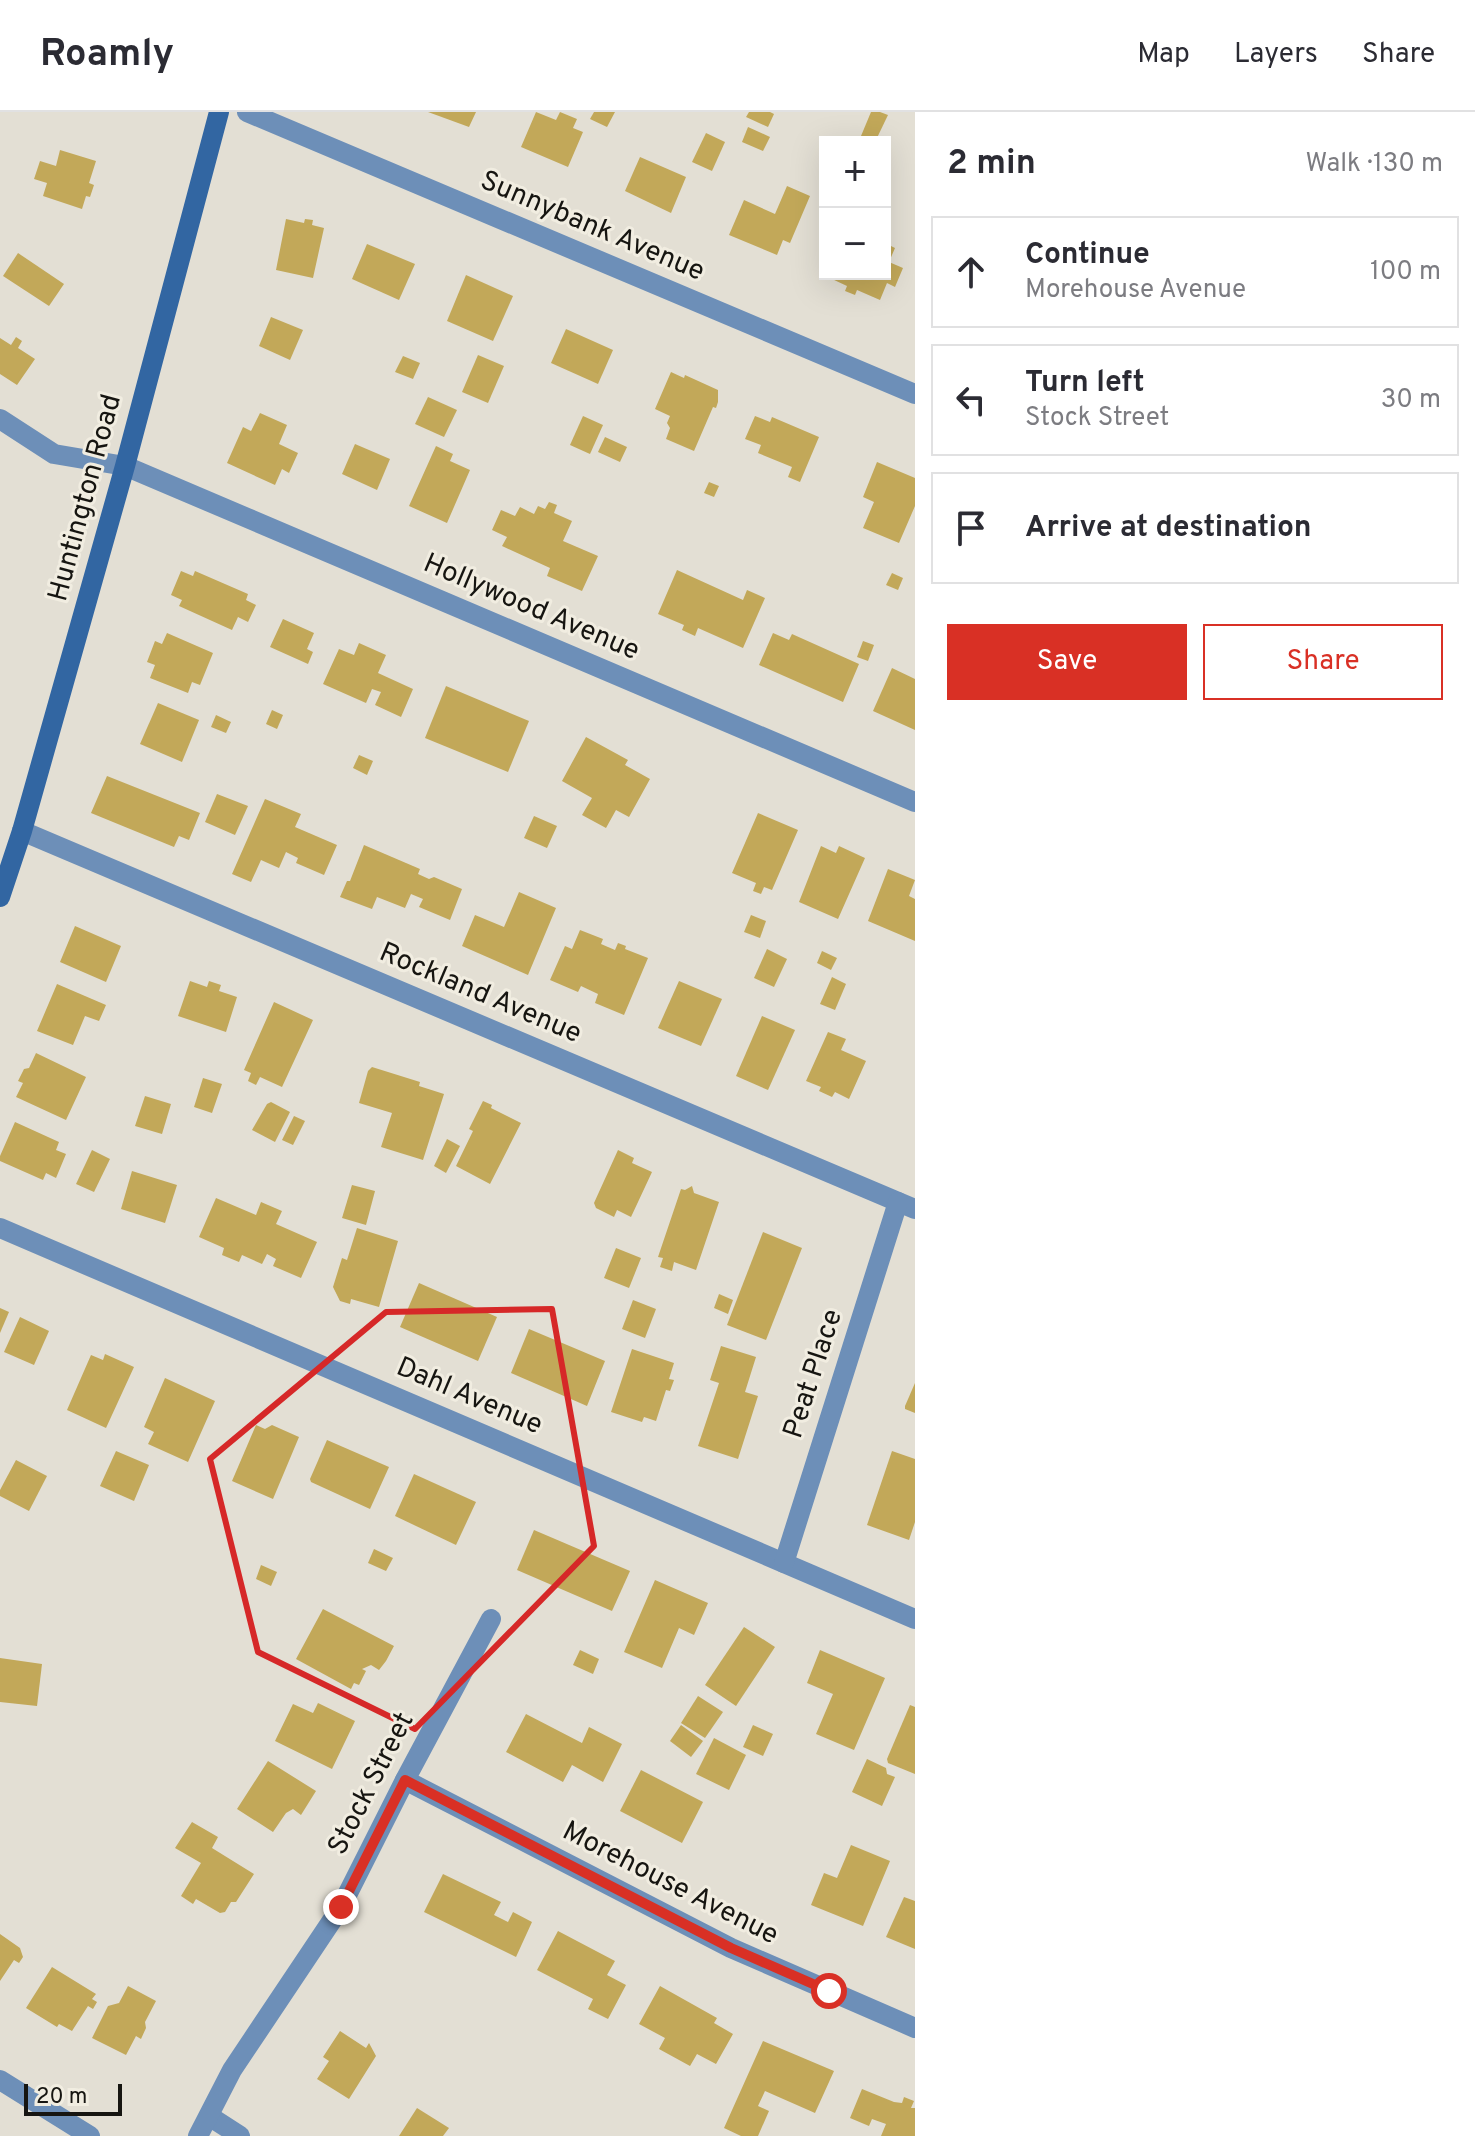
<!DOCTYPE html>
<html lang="en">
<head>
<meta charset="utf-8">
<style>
  :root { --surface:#fff; --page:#f7f7f7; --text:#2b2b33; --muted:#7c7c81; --line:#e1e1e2; --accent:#d93025 }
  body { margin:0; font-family:Overpass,sans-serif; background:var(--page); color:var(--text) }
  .controls { position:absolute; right:24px; top:24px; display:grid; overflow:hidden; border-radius:0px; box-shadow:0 8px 32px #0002 }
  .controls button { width:72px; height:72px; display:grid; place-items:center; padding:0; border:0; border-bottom:2px solid var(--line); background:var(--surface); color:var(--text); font:40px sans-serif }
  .scale { position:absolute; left:24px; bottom:20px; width:98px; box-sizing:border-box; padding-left:8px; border:4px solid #161511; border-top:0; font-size:22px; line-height:28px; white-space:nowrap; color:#161511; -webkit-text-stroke:6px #f1ede1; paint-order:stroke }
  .stop { position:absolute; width:24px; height:24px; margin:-18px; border:6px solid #d93025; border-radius:50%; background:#fff }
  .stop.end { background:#d93025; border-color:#fff; box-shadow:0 2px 8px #0008 }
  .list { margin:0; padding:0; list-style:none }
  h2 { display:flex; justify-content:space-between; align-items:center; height:104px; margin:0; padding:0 32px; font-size:34px }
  h2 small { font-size:26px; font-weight:400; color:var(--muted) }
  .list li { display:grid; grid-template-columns:52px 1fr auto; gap:24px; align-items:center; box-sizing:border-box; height:112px; margin:0 16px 16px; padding:0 16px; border:2px solid var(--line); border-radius:0px }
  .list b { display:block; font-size:30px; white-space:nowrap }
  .list p { margin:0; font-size:26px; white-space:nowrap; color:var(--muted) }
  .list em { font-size:26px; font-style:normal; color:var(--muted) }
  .actions { display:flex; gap:16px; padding:24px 32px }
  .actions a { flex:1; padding:18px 0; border:2px solid var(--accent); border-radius:0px; text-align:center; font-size:28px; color:var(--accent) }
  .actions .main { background:var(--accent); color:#fff }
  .icon { flex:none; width:44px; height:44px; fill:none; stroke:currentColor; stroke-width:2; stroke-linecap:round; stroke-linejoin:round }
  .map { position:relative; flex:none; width:915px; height:2024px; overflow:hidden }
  header { display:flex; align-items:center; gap:48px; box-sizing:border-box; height:112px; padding:0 40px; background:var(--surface); border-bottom:2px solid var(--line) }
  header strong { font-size:38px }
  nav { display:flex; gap:44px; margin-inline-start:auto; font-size:28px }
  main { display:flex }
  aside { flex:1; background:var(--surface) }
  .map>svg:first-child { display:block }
  .building { fill:#c2a859 }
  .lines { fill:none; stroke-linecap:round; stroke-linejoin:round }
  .street { stroke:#6d8fb8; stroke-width:20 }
  .secondary { stroke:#3266a2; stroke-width:20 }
  .route { stroke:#d93025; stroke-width:10 }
  .marked { fill:none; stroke:#d62828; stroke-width:6; stroke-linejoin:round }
  .labels { text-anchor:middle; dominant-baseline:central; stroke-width:6; stroke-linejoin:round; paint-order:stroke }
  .street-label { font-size:28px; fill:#161511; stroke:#f1ede1 }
</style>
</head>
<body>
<header>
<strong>Roamly</strong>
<nav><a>Map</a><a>Layers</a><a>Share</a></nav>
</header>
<main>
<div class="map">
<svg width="915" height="2024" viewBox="0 0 915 2024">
  <rect width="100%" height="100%" fill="#e3dfd4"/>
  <g class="building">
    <path d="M428,0h48l-7,15z"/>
    <path d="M536,0l20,8 4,-8 17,7 -4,9 10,4 -15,35 -47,-20z"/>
    <path d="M594,0h21l-8,15 -17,-8z"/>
    <path d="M749,0h21l4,2 -6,13 -22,-10z"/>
    <path d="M871,0h9l8,3 -13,27 -14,-6z"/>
    <path d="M748,15l22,10 -7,14 -21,-9z"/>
    <path d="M706,21l19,9 -13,29 -20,-9z"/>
    <path d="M60,38l36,11 -7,22 5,2 -4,12 -4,-1 -4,13 -39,-13 4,-13 -13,-4 6,-18 16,5z"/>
    <path d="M640,45l46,20 -15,36 -46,-22z"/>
    <path d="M787,74l23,10 -20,47 -7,-3 -6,15 -48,-20 15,-35 31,14z"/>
    <path d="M286,107l18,4 1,-4 8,1 -1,5 12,3 -11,50 -37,-8z"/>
    <path d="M885,131l10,5 -6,14 14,6 -8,19 -8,-4 -7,17 -23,-10 -2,5 -10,-4 2,-5 -15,-7 3,-5h50z"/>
    <path d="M367,132l48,20 -16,36 -47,-21z"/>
    <path d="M18,141l46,31 -15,22 -46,-30z"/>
    <path d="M466,163l47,21 -20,45 -46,-20z"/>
    <path d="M271,205l32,13 -13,30 -31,-14z"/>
    <path d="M566,217l47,21 -15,34 -47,-21z"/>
    <path d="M16,225l6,4 -4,7 17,11 -18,26 -17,-11v-36l11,7z"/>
    <path d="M478,243l26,11 -16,37 -26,-11z"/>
    <path d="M403,244l17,7 -7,16 -18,-7z"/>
    <path d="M671,260l13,6 1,-3 33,15v12l-2,6 -3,-1 -19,44 -28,-12 4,-11 -3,-5 3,-7 -15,-7z"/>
    <path d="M428,285l29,13 -13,27 -29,-13z"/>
    <path d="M260,301l27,12 -8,19 19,9 -9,20 -7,-4 -7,16 -48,-22 16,-36 8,4z"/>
    <path d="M583,304l20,9 -13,29 -20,-9z"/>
    <path d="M755,304l15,6 2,-5 47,20 -19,45 -12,-5 4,-10 -34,-14 3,-8 -16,-6z"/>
    <path d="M605,325l22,10 -7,15 -22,-10z"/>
    <path d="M355,332l35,15 -13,31 -35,-16z"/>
    <path d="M436,334l17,8 -3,7 20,9 -23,53 -38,-17z"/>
    <path d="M877,350l38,16v28l-16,37 -36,-15 11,-26 -11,-5z"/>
    <path d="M709,370l10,4 -5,11 -10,-4z"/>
    <path d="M549,390l8,3 -3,8 18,8 -9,20 35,15 -16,35 -35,-15 3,-8 -48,-22 5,-9 -15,-7 9,-20 14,6 5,-9 14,7 4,-8 7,3z"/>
    <path d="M677,458l66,30 4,-10 18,8 -22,50 -45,-20 -3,8 -13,-6 2,-5 -26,-11z"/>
    <path d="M181,459l12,5 2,-5 53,23 -2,6 10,5 -8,17 -10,-5 -6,13 -53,-24 3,-6 -11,-5z"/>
    <path d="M892,461l11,5 -5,12 -12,-5z"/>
    <path d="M283,507l31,14 -7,16 6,3 -5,12 -38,-17z"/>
    <path d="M167,521l46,20 -13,32 -8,-3 -4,11 -38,-15 5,-13 -8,-3 8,-21 7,3z"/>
    <path d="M773,521l16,7 3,-6 67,30 -16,38 -84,-37z"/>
    <path d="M863,529l11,4 -6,16 -11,-4z"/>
    <path d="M359,531l27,12 -8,18 35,16 -12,28 -26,-12 6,-13 -9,-3 -6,14 -43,-19 16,-35 15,6z"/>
    <path d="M892,556l23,11v51l-42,-19z"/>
    <path d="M446,574l83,35 -21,51 -83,-34z"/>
    <path d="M158,591l41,17 -17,42 -42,-18z"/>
    <path d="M272,598l11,5 -6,14 -11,-5z"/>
    <path d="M216,603l15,7 -5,11 -15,-6z"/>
    <path d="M586,625l42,23 -3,5 25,14 -21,38 -13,-7 -10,18 -24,-13 10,-17 -30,-17z"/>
    <path d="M359,643l14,6 -6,14 -14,-7z"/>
    <path d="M107,664l93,37 -11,27 -10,-4 -5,11 -83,-34z"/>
    <path d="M217,682l31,12 -13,29 -30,-13z"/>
    <path d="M265,687l36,15 -6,13 42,18 -13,30 -28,-12 2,-5 -12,-6 -7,16 -18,-8 -10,22 -19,-8z"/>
    <path d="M758,701l40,17 -26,60 -8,-3 -3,7 -8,-3 3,-8 -24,-10z"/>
    <path d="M534,704l23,10 -10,22 -23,-10z"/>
    <path d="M364,733l56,24 -2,5 11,5 5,-2 28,12 -12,31 -31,-13 4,-8 -12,-5 -6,14 -28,-11 -5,12 -32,-12 7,-16h3z"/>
    <path d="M821,734l15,7 3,-7 26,12 -27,61 -39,-17z"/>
    <path d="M888,757l27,11 -6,16 6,3v42l-47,-20z"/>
    <path d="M519,780l37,16 -28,67 -66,-29 13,-31 29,12z"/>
    <path d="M751,803l15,6 -6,17 -16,-6z"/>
    <path d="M75,814l46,20 -15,36 -46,-20z"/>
    <path d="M580,818l23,9 -2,5 14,6 3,-7 8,3 -1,3 23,9 -24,57 -29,-12 3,-9 -17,-8 -3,6 -28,-12 15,-34 7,3z"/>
    <path d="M767,837l20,10 -13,28 -20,-9z"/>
    <path d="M822,839l15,7 -6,12 -14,-7z"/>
    <path d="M832,865l14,7 -11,26 -15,-6z"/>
    <path d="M190,869l17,6 2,-6 12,4 -2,6 18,6 -11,35 -48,-16z"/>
    <path d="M679,869l43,18 -21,47 -43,-18z"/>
    <path d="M57,872l49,21 -7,16 -14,-5 -12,29 -36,-14z"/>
    <path d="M274,890l39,18 -31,67 -22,-10 -4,8 -8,-4 3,-8 -7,-3z"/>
    <path d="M762,904l33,14 -27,60 -32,-14z"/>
    <path d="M828,920l18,7 -5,11 25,11 -17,38 -14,-7 -3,5 -13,-6 2,-4 -15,-6z"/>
    <path d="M36,941l50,24 -20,43 -50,-23 7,-14 -5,-2 6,-12 5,-1z"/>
    <path d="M372,955l48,15 -1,4 25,8 -21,66 -42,-13 11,-34 -33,-10 9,-32z"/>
    <path d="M203,966l19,6 -10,29 -18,-6z"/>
    <path d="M145,984l26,8 -9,30 -27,-8z"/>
    <path d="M483,989l9,4 -1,3 30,15 -31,61 -34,-18 17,-35 -4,-2z"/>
    <path d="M271,990l19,10 -15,30 -23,-12 15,-26z"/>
    <path d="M294,1004l11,5 -12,24 -11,-5z"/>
    <path d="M15,1010l44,20 -3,8 10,4 -10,24 -10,-5 -3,7 -43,-19v-5z"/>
    <path d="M447,1027l13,7 -14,27 -12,-7z"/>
    <path d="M92,1038l18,9 -16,33 -18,-8z"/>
    <path d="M618,1038l16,8 -2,5 20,9 -21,45 -14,-7 -3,7 -18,-9 -2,-5z"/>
    <path d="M132,1059l45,14 -12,38 -44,-14z"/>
    <path d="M352,1073l23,6 -9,34 -24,-7z"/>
    <path d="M692,1074l2,7 25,9 -23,68 -22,-8 -2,9 -12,-4 3,-9 -5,-1 23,-68 4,1z"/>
    <path d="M216,1086l40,17 5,-13 21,9 -6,13 41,18 -16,36 -28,-12 3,-7 -9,-5 -5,10 -20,-9 -3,7 -17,-7 2,-7 -25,-11z"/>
    <path d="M357,1116l41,13 -19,66 -28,-8 -1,5 -10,-3 -7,-14 9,-29 5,2z"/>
    <path d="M763,1120l39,16 -36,92 -39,-15z"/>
    <path d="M616,1136l25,10 -12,30 -25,-10z"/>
    <path d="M419,1171l78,34 -19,44 -78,-34z"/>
    <path d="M719,1182l14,6 -5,14 -14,-6z"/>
    <path d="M633,1188l23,9 -11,29 -23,-9z"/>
    <path d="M0,1196l9,4 -9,21z"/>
    <path d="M20,1205l29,14 -15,34 -30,-13z"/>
    <path d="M529,1217l76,32 -18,45 -76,-33z"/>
    <path d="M721,1234l35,11 -11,35 13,4 -20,63 -40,-13 21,-63 -9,-3z"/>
    <path d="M632,1237l42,14 -5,16 5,1 -4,11 -4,-1 -10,31 -12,-4 -2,5 -31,-10z"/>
    <path d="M105,1242l29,13 -28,61 -39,-18 24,-55 12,5z"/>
    <path d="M165,1266l50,23 -27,61 -40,-18 6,-12 -10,-5z"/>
    <path d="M915,1271v30l-10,-4v-3z"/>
    <path d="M256,1313l9,4 7,-4 27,12 -26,62 -41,-18z"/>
    <path d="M327,1328l62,27 -19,42 -59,-27 -1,-3z"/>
    <path d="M116,1339l33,14 -15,36 -34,-15z"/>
    <path d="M892,1339l23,8v63l-6,18 -42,-15z"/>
    <path d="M16,1348l31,16 -18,35 -29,-15v-6z"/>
    <path d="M414,1362l62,28 -20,43 -61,-29z"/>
    <path d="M534,1418l96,41 -18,40 -95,-41z"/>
    <path d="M374,1437l19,9 -7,13 -18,-8z"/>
    <path d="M261,1453l16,7 -6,14 -15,-7z"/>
    <path d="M655,1468l53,23 -14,32 -15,-7 -17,40 -38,-16z"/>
    <path d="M323,1497l71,37 -8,15 -7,9 -8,-5 -9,4 4,2 -7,14 -5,-2 -3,6 -55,-30z"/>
    <path d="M744,1515l31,20 -39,59 -31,-21z"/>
    <path d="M580,1538l19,9 -6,15 -20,-9z"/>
    <path d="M820,1538l65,28 -31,72 -38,-16 17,-40 -26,-11z"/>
    <path d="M0,1546l42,6 -5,42 -37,-4z"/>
    <path d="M698,1584l25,16 -18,26 -24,-15z"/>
    <path d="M318,1591l37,18 -23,48 -57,-28 18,-37 20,9z"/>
    <path d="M910,1593l5,2v67l-27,-11 -1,-4z"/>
    <path d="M526,1602l56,29 7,-16 33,17 -19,38 -31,-17 -9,17 -57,-30z"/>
    <path d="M681,1613l22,16 -12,16 -21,-16z"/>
    <path d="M753,1613l20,9 -10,22 -20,-9z"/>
    <path d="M714,1626l32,17 -17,35 -33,-16z"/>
    <path d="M867,1647l19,9 1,6 8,3 -13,29 -30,-14z"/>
    <path d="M268,1649l48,30 -15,24 -8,-6 -7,4 -13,19 -36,-23z"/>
    <path d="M641,1658l62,32 -21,41 -62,-32z"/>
    <path d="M192,1710l26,15 -6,11 42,26 -18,28h-5l-6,10 -5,1 -24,-14 -3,5 -12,-8 20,-33 -26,-15z"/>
    <path d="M851,1733l39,16 -27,65 -52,-21 13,-32 13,5z"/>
    <path d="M443,1762l58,28 -7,13 14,7 5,-10 19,10 -16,35 -92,-45z"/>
    <path d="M904,1785l11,4v48l-29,-12z"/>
    <path d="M558,1819l57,30 -8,14 19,10 -18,34 -20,-10 5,-10 -56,-29z"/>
    <path d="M0,1822l20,14 3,9 -4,6 -5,-3 -14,21z"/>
    <path d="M52,1855l44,27 -4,5 5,3 -4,7 -5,-3 -16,25 -13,-7 -2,3 -31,-19z"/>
    <path d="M128,1874l28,15 -11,21 1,6 -5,11 -5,-3 -10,19 -34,-17 16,-32 11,-3z"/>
    <path d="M660,1874l57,32 -3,5 19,11 -17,30 -19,-10 -7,12 -31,-17 6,-11 -26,-14z"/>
    <path d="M340,1919l26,17 3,-5 7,13 -27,43 -32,-20 12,-18 -6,-4z"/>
    <path d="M763,1929l71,30 -19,42 -50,-22 -7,15 11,5 -11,25h-17l-17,-8z"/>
    <path d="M862,1977l32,13 8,1 2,-6 10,4 -3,7h4v28h-34l5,-12 -14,-5 -3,7 -19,-8z"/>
    <path d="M417,1996l32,20 -6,8h-44z"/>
  </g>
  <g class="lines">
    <g class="street">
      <path d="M247,0l668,282"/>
      <path d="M0,307l54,35 71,12 790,336"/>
      <path d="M22,719l893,378"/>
      <path d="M0,1116l915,391"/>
      <path d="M784,1451l114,-361"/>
      <path d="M405,1668l326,168 184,80"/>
      <path d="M0,1968l90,56"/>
      <path d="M209,2004l31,20"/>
      <path d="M198,2024l34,-66 109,-163 64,-127 86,-161"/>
    </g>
    <path class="secondary" d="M0,785l22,-66 103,-365 94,-354"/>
  </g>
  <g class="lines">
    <path class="route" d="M341,1795l64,-127 326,168 98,43"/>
  </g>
  <path class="marked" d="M552,1197l42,237 -179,183 -157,-77 -48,-193 176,-147z"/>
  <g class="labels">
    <g class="street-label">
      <text transform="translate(592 115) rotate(23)">Sunnybank Avenue</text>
      <text transform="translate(86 386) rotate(-75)">Huntington Road</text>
      <text transform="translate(531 496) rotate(23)">Hollywood Avenue</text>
      <text transform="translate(480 882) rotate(23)">Rockland Avenue</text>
      <text transform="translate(814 1262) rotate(-72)">Peat Place</text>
      <text transform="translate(469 1285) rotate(23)">Dahl Avenue</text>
      <text transform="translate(372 1672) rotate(-63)">Stock Street</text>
      <text transform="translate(670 1772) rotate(27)">Morehouse Avenue</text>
    </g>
  </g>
</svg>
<div class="controls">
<button>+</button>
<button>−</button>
</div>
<div class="scale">20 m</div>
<div class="stop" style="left:829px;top:1879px"></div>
<div class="stop end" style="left:341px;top:1795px"></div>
</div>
<aside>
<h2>2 min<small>Walk · 130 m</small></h2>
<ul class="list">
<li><svg class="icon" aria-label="ahead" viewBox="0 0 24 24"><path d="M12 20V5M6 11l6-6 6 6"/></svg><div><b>Continue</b><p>Morehouse Avenue</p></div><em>100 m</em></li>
<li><svg class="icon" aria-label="left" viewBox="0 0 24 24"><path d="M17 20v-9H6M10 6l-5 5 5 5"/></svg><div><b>Turn left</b><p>Stock Street</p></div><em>30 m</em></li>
<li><svg class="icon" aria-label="arrive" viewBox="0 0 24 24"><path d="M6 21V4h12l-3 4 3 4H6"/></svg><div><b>Arrive at destination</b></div></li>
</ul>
<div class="actions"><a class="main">Save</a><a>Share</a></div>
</aside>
</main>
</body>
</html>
